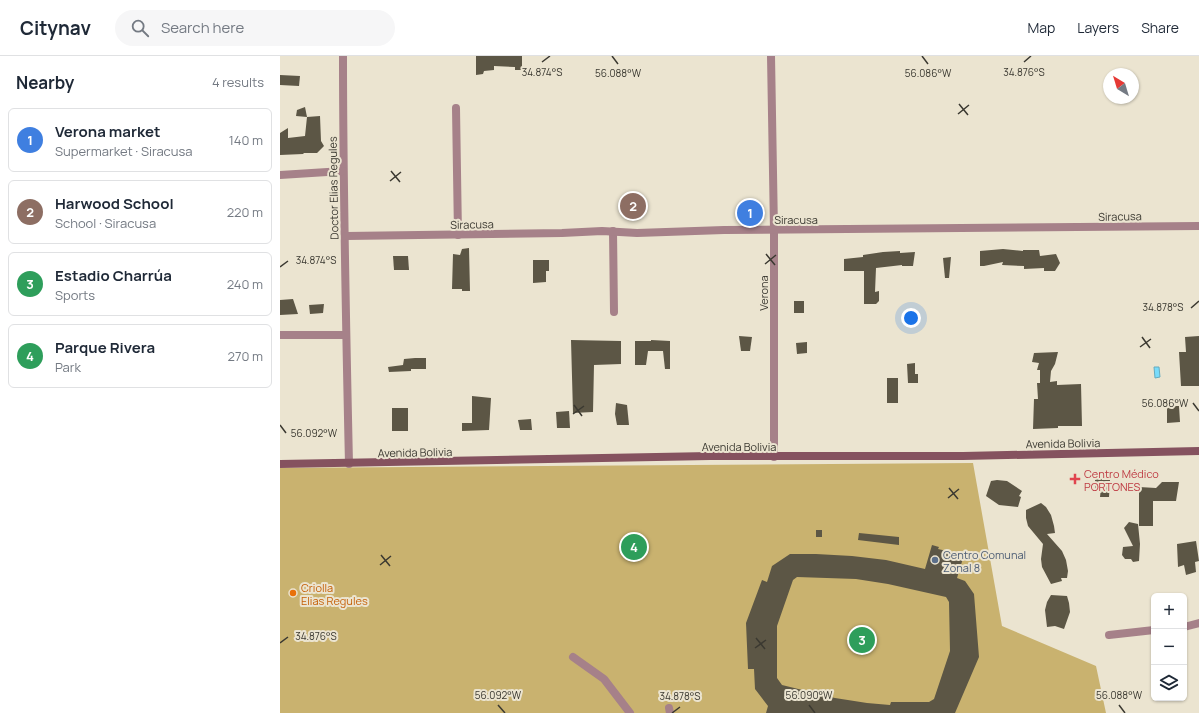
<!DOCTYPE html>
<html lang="en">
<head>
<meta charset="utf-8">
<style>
  :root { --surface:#fff; --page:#f6f6f7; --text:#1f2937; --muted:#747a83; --line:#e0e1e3; --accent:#1a73e8 }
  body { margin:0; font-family:Manrope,sans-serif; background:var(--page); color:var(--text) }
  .controls { position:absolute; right:12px; bottom:12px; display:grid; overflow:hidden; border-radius:6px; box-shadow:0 1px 3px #0004 }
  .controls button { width:36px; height:36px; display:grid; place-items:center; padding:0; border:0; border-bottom:1px solid var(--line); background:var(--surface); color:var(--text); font:20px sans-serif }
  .compass { position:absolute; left:823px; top:12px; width:36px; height:36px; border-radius:50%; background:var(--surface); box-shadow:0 1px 3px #0004; rotate:322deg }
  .you { position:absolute; left:631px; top:262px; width:14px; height:14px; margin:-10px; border:3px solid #fff; border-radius:50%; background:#1a73e8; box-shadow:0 0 0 6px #1a73e833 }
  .badge { display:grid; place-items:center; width:26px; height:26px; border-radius:50%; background:var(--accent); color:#fff; font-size:13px; font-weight:700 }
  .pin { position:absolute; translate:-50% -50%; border:2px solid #fff; box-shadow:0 1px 4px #0006 }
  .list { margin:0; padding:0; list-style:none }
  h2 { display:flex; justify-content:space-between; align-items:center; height:52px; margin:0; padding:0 16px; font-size:17px }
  h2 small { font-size:13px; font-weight:400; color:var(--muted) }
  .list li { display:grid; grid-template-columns:26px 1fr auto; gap:12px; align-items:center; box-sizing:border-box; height:64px; margin:0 8px 8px; padding:0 8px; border:1px solid var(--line); border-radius:6px }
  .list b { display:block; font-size:15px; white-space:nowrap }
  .list p { margin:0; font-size:13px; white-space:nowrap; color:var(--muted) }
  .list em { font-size:13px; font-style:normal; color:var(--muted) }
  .icon { flex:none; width:22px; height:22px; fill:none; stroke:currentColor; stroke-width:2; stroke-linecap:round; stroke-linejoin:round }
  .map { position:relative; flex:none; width:919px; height:657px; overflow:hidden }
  header { display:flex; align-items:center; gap:24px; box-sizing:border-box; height:56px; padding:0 20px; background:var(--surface); border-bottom:1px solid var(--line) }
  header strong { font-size:19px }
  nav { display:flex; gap:22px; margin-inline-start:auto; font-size:14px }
  .search { width:280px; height:36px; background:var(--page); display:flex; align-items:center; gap:10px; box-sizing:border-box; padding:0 14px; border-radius:22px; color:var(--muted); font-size:15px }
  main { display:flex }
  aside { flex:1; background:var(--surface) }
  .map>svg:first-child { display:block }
  .green { fill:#c9b26f }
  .water { fill:#79dcfb; stroke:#66abbe }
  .building { fill:#5c5645; fill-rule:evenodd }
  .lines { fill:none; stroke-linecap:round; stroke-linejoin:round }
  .street { stroke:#a68189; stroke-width:8 }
  .secondary { stroke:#85525f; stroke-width:8 }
  .ticks { fill:none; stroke:#3b3931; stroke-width:1.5 }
  .health-dot { fill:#e0444e; stroke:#ebe4d0; stroke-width:1.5 }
  .service-dot { fill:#5c6f8a; stroke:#ebe4d0; stroke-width:1.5 }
  .food-dot { fill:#e8710a; stroke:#ebe4d0; stroke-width:1.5 }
  .labels { text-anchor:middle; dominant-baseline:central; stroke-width:4; stroke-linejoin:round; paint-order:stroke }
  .street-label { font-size:11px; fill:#3b3931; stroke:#ebe4d0 }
  .health-label { font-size:11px; fill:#be3a42; stroke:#ebe4d0; text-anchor:start }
  .service-label { font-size:11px; fill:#4e5e75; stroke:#ebe4d0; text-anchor:start }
  .food-label { font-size:11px; fill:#c56008; stroke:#ebe4d0; text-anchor:start }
  .ticks-label { font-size:10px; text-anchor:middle; fill:#3b3931; stroke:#ebe4d0; stroke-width:4; stroke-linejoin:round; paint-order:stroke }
</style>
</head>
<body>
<header>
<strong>Citynav</strong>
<div class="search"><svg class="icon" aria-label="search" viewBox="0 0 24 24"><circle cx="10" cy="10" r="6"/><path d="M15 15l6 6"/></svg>Search here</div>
<nav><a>Map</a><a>Layers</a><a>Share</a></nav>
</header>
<main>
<aside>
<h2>Nearby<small>4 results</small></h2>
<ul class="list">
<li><span class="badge" style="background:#3f7fe0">1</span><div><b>Verona market</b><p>Supermarket · Siracusa</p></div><em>140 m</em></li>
<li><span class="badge" style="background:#8d6e63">2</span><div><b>Harwood School</b><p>School · Siracusa</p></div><em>220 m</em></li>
<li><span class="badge" style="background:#2e9e5b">3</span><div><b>Estadio Charrúa</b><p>Sports</p></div><em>240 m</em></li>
<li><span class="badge" style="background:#2e9e5b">4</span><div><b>Parque Rivera</b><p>Park</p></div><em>270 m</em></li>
</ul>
</aside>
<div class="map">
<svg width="919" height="657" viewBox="0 0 919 657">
  <rect width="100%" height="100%" fill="#ebe4d0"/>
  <path class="green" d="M693,407l29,163 94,40 10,47h-826v-245z"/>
  <path class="water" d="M874,311h5l1,10 -5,1z"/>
  <g class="building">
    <path d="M196,0h46v14h-7v-3l-21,-1v4l-10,1 -1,3 -7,1z"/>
    <path d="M0,19l20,1 -1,10 -19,-1z"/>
    <path d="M25,51l2,10 -11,-1 1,-6z"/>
    <path d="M40,60l1,25 3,5 -7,7h-13l-1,1 -23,1v-22l8,-5v10l17,-2 2,-19z"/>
    <path d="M189,192l1,43h-8v-2h-10l1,-35 7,1 2,-6z"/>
    <path d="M723,193l20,2v-1h16l1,6 16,-2 4,9 -5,8h-11v-3l-20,1v-3l-22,-1 1,-3 -19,4h-4v-15z"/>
    <path d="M620,195v2l15,-1 -2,14h-11v-1l-26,3 -1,24 4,-1v10l-3,3h-12v-33h-20v-12l19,-2v-2l20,-3z"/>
    <path d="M113,200h15l1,14h-15z"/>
    <path d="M671,201l-2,21h-4l-2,-20z"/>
    <path d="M253,204h16v11h-3v11l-13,1z"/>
    <path d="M13,243l5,15 -18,1v-15z"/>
    <rect x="514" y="245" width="10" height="12"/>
    <path d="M44,248l-1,9 -13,1 -1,-9z"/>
    <path d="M459,280l13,1 -2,14h-9z"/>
    <path d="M919,280v50h-18l-2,-34h7l-1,-15z"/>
    <path d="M291,284l50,1v23l-27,1 -1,47 -20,1z"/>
    <path d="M371,284l19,1v28h-5l-2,-18h-15l-2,14h-11v-24h16z"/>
    <path d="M527,286v11l-10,1 -1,-11z"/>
    <path d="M778,296l-3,12 -4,7 -1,11 7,-1v4l24,-1 1,42h-24v2l-25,1 1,-30h4l-1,-16h3v-13h-3l2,-7 -7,-1 2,-9z"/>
    <path d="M135,302h11v11h-15v2l-22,1 -1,-5 15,-2 1,-6z"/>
    <path d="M635,307v11h3v9h-10l-1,-19z"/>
    <rect x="607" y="322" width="11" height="25"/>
    <path d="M192,340l19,2 -2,32 -27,1v-8h10z"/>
    <path d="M336,347l11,2 2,20h-12l-2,-11z"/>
    <path d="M887,350h12l1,16 -13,1z"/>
    <rect x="112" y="352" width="16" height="23"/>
    <path d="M289,355l1,17h-13l-1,-16z"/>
    <path d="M251,363l1,11h-12l-2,-10z"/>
    <path d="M822,421v3h8l-1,17h-9l1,-9 -6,1v-11z"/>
    <path d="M717,424l10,1 15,10 -3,5 2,1 -3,10 -19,-2 -13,-9 5,-15z"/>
    <path d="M882,426h17l-3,19h-23v25h-14v-39l17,1z"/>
    <path d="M761,447l5,4 5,8 3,11 1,7 -8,1 15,17 4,9 2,11 -1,7h-6l1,3 -11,3 -9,-17 -1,-8 2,-15 -15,-18 -2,-8v-8z"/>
    <path d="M849,466l9,2 2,20 -1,17 -6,1 -2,-3h-6l-3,-4 1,-8 10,-1 -9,-18z"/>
    <rect x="536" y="474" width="6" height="7"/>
    <path d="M579,477l40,4v8l-41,-5z"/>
    <path d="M916,485l3,20 -4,1 1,10 -10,3 -2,-10 -6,2 -1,-23z"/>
    <path d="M652,489l7,2 -1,2 26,6 -7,23 8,3 9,13 5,63 -24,56h-189l2,-7 -13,-17 -1,-20h-6l-2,-46 16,-43 5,2 5,-16 18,-12h26l36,2 34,4 39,9zM517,521l59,2 32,5 58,13 3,5 1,49 -16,48 -5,3h-38l-1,3 -23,-2 -32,-5 -53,-13 -5,-7v-52l16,-46z"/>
    <path d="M771,539l16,1 2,7 1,9 -6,17 -9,-3 -8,1 -2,-17 2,-8z"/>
  </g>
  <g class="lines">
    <g class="street">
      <path d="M63,0c0,136 3,272 6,408"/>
      <path d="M491,0l3,174v227"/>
      <path d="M176,52l2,127"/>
      <path d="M0,119l63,-4"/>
      <path d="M333,175l1,81"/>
      <path d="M66,180l216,-3 40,-2 35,2 87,-3 475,-4"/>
      <path d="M0,279h66"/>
      <path d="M904,571l15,-4"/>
      <path d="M829,579l45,-5"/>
      <path d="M293,601l31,22 26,34"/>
      <path d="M389,652l1,5"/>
    </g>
    <path class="secondary" d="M0,408l430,-8h253l236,-5"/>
  </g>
  <path class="ticks" d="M332,0l6,8M642,0l6,8M262,6l8,-6M744,6l7,-6M679,48l9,11M678,58l11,-9M111,115l9,11M110,125l11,-9M486,198l9,11M485,208l11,-9M0,211l8,-6M911,252l8,-7M862,281l8,11M860,291l11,-8M913,347l6,8M294,349l8,11M293,358l11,-8M0,369l6,8M669,432l9,11M668,442l11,-9M101,499l9,11M100,509l11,-9M476,582l9,11M0,587l8,-6M475,592l11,-8M218,649l7,8M529,649l6,8M839,649l6,8M392,657l8,-6"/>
  <path class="health-dot" d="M793 417h4v4h4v4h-4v4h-4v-4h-4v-4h4z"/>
  <circle class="service-dot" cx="655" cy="504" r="4"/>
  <circle class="food-dot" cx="13" cy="537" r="4"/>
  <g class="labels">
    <g class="street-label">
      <text transform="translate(53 132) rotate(-91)">Doctor Elias Regules</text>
      <text transform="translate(840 160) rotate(-1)">Siracusa</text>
      <text x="516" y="163">Siracusa</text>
      <text transform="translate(192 168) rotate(-1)">Siracusa</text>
      <text transform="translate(483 237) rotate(-90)">Verona</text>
      <text transform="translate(783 387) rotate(-1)">Avenida Bolivia</text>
      <text x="459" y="390">Avenida Bolivia</text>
      <text transform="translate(135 396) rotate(-1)">Avenida Bolivia</text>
    </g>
    <g class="health-label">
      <text x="804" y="417">Centro Médico<tspan x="804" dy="13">PORTONES</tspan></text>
    </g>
    <g class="service-label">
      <text x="663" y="498">Centro Comunal<tspan x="663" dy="13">Zonal 8</tspan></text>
    </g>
    <g class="food-label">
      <text x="21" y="531">Criolla<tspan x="21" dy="13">Elias Regules</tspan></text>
    </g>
  </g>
  <g class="ticks-label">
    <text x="262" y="20">34.874°S</text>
    <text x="744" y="20">34.876°S</text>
    <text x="338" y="21">56.088°W</text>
    <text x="648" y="21">56.086°W</text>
    <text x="36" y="208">34.874°S</text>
    <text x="883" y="255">34.878°S</text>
    <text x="885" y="351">56.086°W</text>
    <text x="34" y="381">56.092°W</text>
    <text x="36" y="584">34.876°S</text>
    <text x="218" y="643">56.092°W</text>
    <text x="529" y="643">56.090°W</text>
    <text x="839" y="643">56.088°W</text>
    <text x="400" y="644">34.878°S</text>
  </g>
</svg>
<div class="controls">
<button>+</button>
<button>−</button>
<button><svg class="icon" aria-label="layers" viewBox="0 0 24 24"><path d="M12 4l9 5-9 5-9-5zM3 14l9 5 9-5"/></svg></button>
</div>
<svg class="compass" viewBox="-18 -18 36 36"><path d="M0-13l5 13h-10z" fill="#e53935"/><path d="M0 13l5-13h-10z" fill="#747a83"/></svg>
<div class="you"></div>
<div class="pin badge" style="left:470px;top:157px;background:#3f7fe0">1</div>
<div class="pin badge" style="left:353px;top:150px;background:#8d6e63">2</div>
<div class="pin badge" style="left:582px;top:584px;background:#2e9e5b">3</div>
<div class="pin badge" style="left:354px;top:491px;background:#2e9e5b">4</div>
</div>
</main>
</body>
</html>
